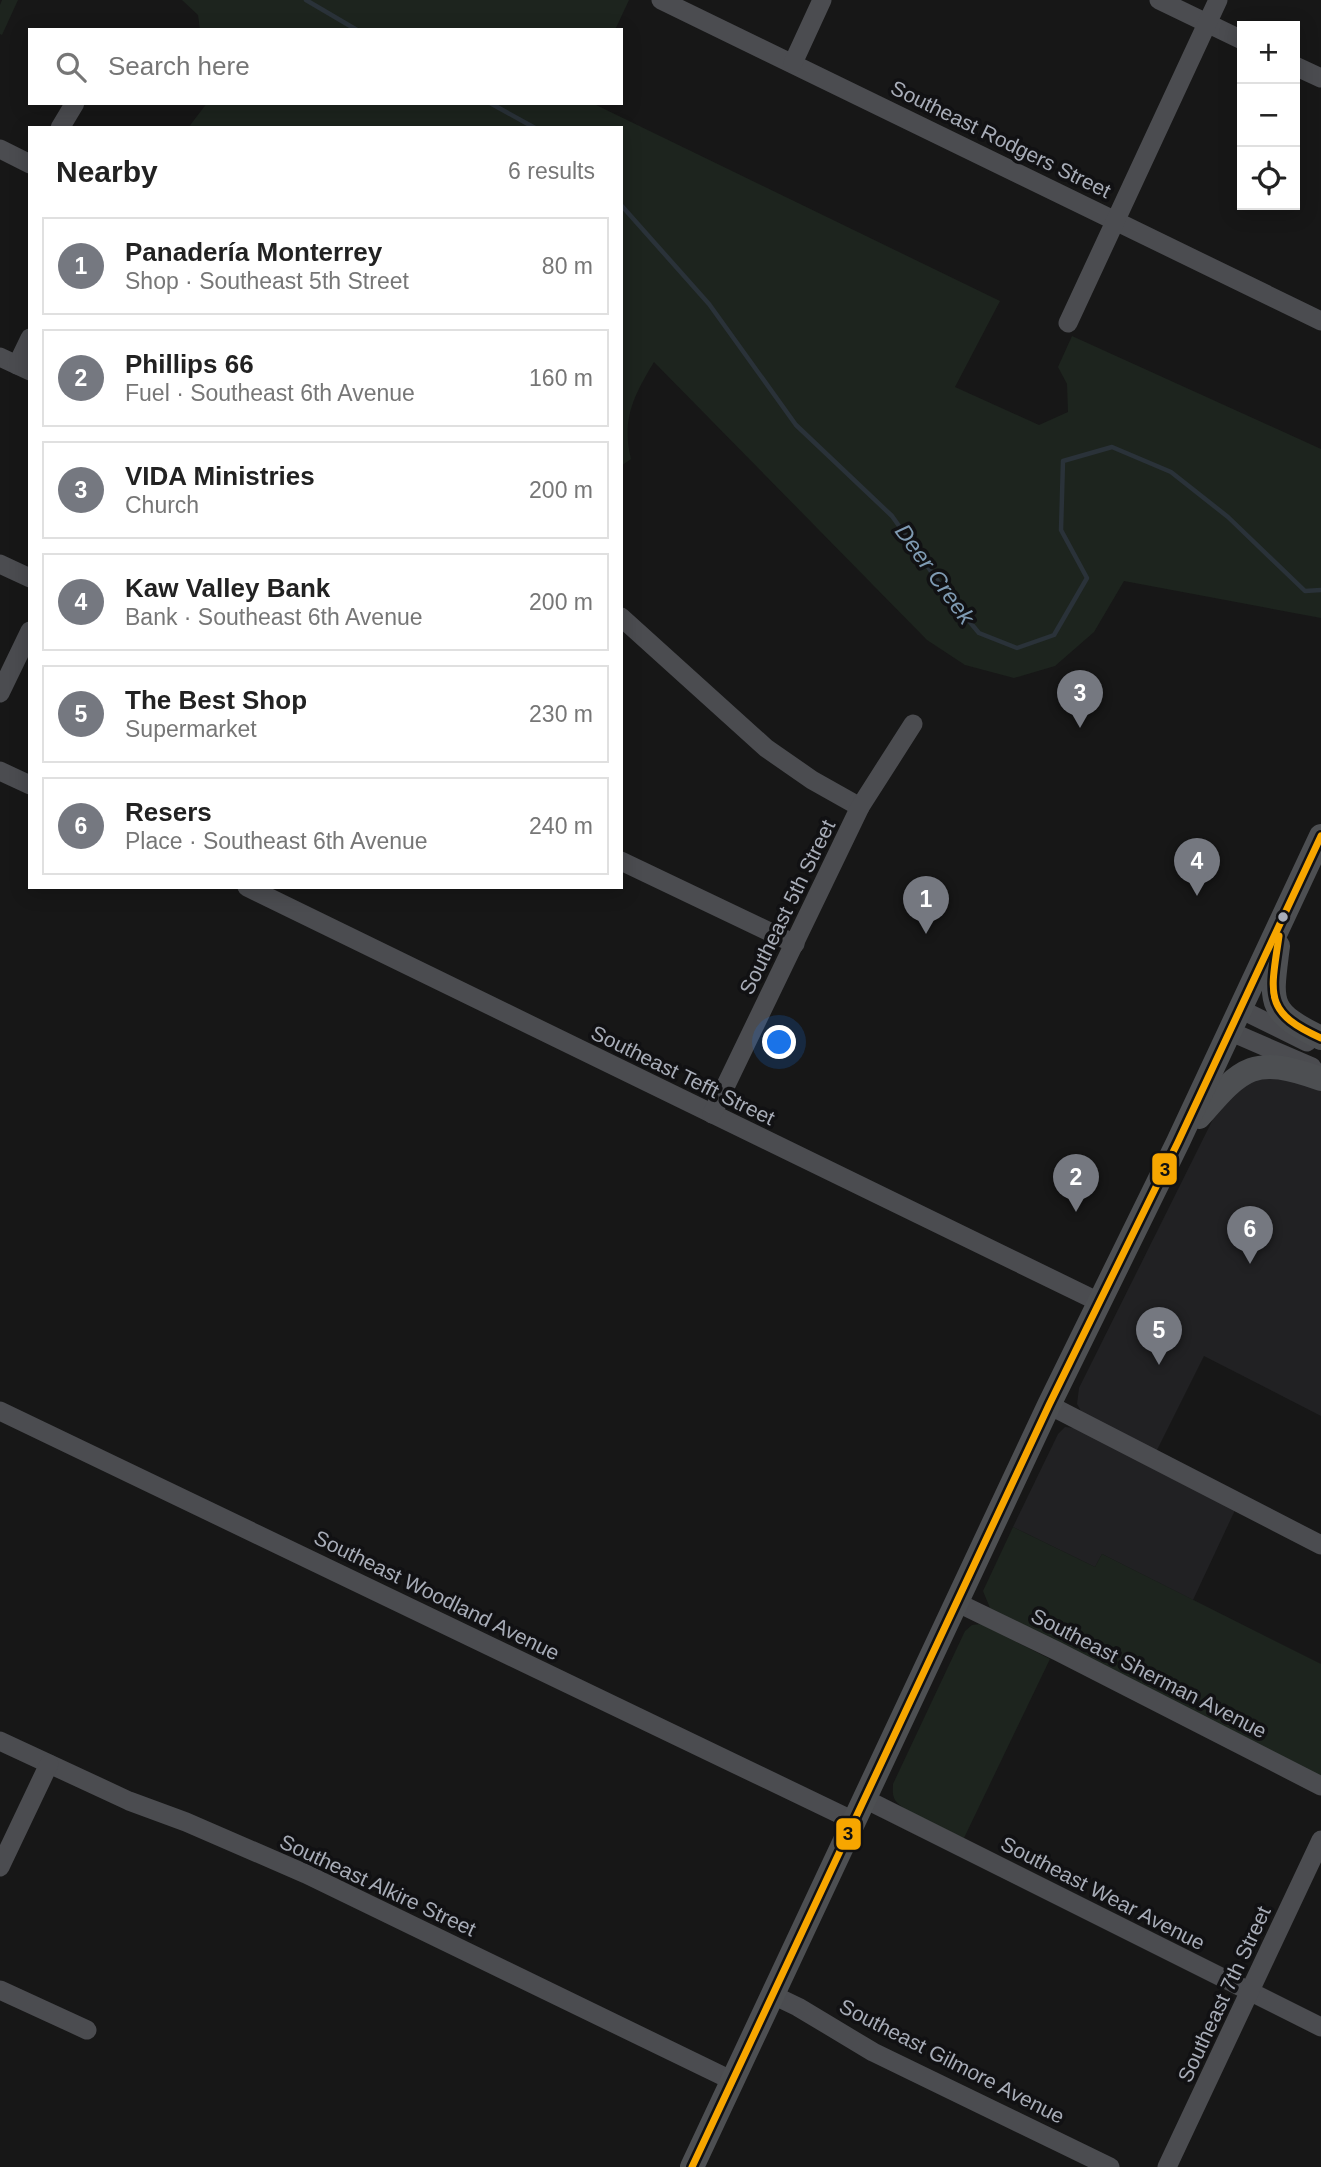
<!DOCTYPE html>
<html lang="en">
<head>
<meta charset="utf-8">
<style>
  :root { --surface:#fff; --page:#f6f6f6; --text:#222; --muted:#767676; --line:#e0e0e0; --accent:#757880 }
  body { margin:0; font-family:Helvetica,sans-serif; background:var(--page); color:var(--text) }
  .controls { position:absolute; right:21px; top:21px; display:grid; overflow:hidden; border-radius:0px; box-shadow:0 4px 18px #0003 }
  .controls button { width:63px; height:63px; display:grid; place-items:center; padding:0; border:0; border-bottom:2px solid var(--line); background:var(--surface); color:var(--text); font:35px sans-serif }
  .you { position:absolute; left:780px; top:1043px; width:24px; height:24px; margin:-18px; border:5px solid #fff; border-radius:50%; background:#1a73e8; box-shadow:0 0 0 10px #1a73e833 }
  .badge { display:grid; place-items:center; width:46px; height:46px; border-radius:50%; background:var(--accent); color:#fff; font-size:23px; font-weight:700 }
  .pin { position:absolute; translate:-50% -58px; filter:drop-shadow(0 2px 4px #0008) }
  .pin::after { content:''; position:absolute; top:37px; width:24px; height:21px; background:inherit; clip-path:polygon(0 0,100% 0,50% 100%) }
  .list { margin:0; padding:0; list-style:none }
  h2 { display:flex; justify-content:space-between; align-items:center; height:91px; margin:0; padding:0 28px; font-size:30px }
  h2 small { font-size:23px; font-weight:400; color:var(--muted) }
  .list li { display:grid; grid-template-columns:46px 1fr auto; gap:21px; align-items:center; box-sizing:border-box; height:98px; margin:0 14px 14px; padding:0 14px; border:2px solid var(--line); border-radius:0px }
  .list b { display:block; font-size:26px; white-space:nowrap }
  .list p { margin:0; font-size:23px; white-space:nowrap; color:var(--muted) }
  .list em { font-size:23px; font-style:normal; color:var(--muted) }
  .icon { flex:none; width:38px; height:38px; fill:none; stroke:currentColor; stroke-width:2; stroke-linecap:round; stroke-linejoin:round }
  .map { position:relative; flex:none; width:1321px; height:2167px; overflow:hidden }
  .search { position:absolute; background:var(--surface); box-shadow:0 4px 18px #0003; left:28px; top:28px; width:595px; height:77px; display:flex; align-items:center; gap:18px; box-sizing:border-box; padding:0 24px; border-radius:0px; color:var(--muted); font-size:26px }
  .panel { position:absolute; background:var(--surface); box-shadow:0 4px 18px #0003; left:28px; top:126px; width:595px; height:763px; border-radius:0px }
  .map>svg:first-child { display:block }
  .built { fill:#212123 }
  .green { fill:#1d241e }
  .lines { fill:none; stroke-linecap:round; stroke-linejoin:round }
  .stream { stroke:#2a3239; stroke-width:4.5 }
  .minor { stroke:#4b4c50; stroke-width:19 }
  .major { stroke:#4d4f52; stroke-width:24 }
  .bus-1-casing { stroke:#111113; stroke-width:12 }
  .bus-1 { stroke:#f7a600; stroke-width:7 }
  .bus-dot { fill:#a8adb8; stroke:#111113; stroke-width:2.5 }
  .labels { text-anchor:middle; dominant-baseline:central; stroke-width:7; stroke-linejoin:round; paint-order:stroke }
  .street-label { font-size:21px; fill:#a8adb8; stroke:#111113 }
  .water-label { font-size:23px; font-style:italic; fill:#7f9bb3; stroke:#111113 }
  .line-badge { stroke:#111113; stroke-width:2.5 }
  .pale-badge-label { font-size:19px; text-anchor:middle; font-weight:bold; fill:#111 }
</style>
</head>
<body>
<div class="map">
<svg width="1321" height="2167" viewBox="0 0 1321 2167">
  <rect width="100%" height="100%" fill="#171717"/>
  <g class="built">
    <path d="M1266,1074l55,12v330l-117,-60 -49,98 -74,-43 -4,-7 2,-16 140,-281 11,-14z"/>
    <path d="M1065,1427l10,1 161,80 -43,92 -91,-46 -7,13 -82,-40 45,-93z"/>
  </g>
  <g class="green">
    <path d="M2,0h16l-16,35 -2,-1v-29z"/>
    <path d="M182,0h447l-14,30h-415l-2,-15z"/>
    <path d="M207,103h385l408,198 -45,86 84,38 29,-13 -1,-28 -9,-17 14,-31 249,113v169l-197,-37 -30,51 -39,34 -41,12 -49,-13 -38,-25 -273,-278c-20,33 -33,58 -23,97l-10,7v-338h-433z"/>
    <path d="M1013,1527l82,40 7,-13 219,110v117l-331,-173 -7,-17z"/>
    <path d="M981,1624l69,35 -86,179c-14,-7 -62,-26 -69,-38 -3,-5 -2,-11 -2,-16l72,-153 7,-6z"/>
  </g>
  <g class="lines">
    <g class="stream">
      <path d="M306,0l51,30"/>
      <path d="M490,103l45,25"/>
      <path d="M621,205l88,99 87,121 96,91 60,85 27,32 38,15 37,-13 33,-57 -26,-48 2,-69 49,-14 59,25 57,45 77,74 16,-1"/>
    </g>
    <g class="minor">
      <path d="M661,0l660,321"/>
      <path d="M1159,0l83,40"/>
      <path d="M793,63l29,-63"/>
      <path d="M1295,66l26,12"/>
      <path d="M60,128l15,-25"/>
      <path d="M0,149l30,15"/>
      <path d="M1068,323l150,-323"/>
      <path d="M0,357l30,14"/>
      <path d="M17,365l13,-27"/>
      <path d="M0,564l30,14"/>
      <path d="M621,617l145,131 46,32 48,27"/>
      <path d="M0,693l30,-62"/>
      <path d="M0,771l30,14"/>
      <path d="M621,861l174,83"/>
      <path d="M247,887l852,415"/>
      <path d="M1240,1009l67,33"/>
      <path d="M1229,1031l83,36"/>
      <path d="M712,1114l148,-307 53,-83"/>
      <path d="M1049,1405l272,140"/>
      <path d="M0,1411l854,410"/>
      <path d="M956,1602l101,49 264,135"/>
      <path d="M0,1741l129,60 57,21 120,52 427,207"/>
      <path d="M865,1799l456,228"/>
      <path d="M0,1867l49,-103"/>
      <path d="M0,1990l87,40"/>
      <path d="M773,1995l25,12 75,45 237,115"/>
      <path d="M1167,2167l154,-327"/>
    </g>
    <g class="major">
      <path d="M1278,946c-7,57 -12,65 43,92"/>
      <path d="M1199,1117c44,-51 55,-62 122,-38"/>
      <path d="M692,2167l357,-762 129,-263 143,-306"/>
    </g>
    <defs>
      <g id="bus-1">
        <path d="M1279,936c-8,57 -17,76 42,102"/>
        <path d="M692,2167l357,-762 129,-263 143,-306"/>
      </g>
    </defs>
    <use href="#bus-1" class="bus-1-casing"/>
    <use href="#bus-1" class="bus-1"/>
  </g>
  <circle class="bus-dot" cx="1283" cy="917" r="6"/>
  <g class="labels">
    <g class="street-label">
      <text transform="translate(1001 139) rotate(26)">Southeast Rodgers Street</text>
      <text transform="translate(787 907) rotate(-64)">Southeast 5th Street</text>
      <text transform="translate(683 1075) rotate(26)">Southeast Tefft Street</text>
      <text transform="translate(437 1595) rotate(26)">Southeast Woodland Avenue</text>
      <text transform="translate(1149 1673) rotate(27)">Southeast Sherman Avenue</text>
      <text transform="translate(378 1885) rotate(25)">Southeast Alkire Street</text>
      <text transform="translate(1103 1893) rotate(27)">Southeast Wear Avenue</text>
      <text transform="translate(1224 1994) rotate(-65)">Southeast 7th Street</text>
      <text transform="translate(952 2061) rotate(27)">Southeast Gilmore Avenue</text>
    </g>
    <g class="water-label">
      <text transform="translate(935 574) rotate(54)">Deer Creek</text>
    </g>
  </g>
  <g class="line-badge">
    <rect x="1151" y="1152" width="27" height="34" rx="7" fill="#f7a600"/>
    <rect x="835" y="1817" width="27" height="34" rx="7" fill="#f7a600"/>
  </g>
  <g class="pale-badge-label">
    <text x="1165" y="1176">3</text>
    <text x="848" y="1840">3</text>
  </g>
</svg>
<div class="controls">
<button>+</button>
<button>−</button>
<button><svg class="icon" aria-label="locate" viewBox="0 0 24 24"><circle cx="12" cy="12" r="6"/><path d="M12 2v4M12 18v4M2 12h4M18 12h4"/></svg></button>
</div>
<div class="you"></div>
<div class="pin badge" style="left:926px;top:934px">1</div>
<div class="pin badge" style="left:1076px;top:1212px">2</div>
<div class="pin badge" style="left:1080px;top:728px">3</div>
<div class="pin badge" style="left:1197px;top:896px">4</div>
<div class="pin badge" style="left:1159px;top:1365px">5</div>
<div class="pin badge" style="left:1250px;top:1264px">6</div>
<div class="search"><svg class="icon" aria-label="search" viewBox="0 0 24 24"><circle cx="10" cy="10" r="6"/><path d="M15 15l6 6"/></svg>Search here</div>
<section class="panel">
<h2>Nearby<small>6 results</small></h2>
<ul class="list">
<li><span class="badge">1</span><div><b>Panadería Monterrey</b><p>Shop · Southeast 5th Street</p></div><em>80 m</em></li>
<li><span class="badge">2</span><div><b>Phillips 66</b><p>Fuel · Southeast 6th Avenue</p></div><em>160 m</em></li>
<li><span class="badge">3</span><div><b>VIDA Ministries</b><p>Church</p></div><em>200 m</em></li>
<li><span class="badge">4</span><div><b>Kaw Valley Bank</b><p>Bank · Southeast 6th Avenue</p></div><em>200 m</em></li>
<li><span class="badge">5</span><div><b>The Best Shop</b><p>Supermarket</p></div><em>230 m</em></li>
<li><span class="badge">6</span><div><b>Resers</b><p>Place · Southeast 6th Avenue</p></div><em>240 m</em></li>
</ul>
</section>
</div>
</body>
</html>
